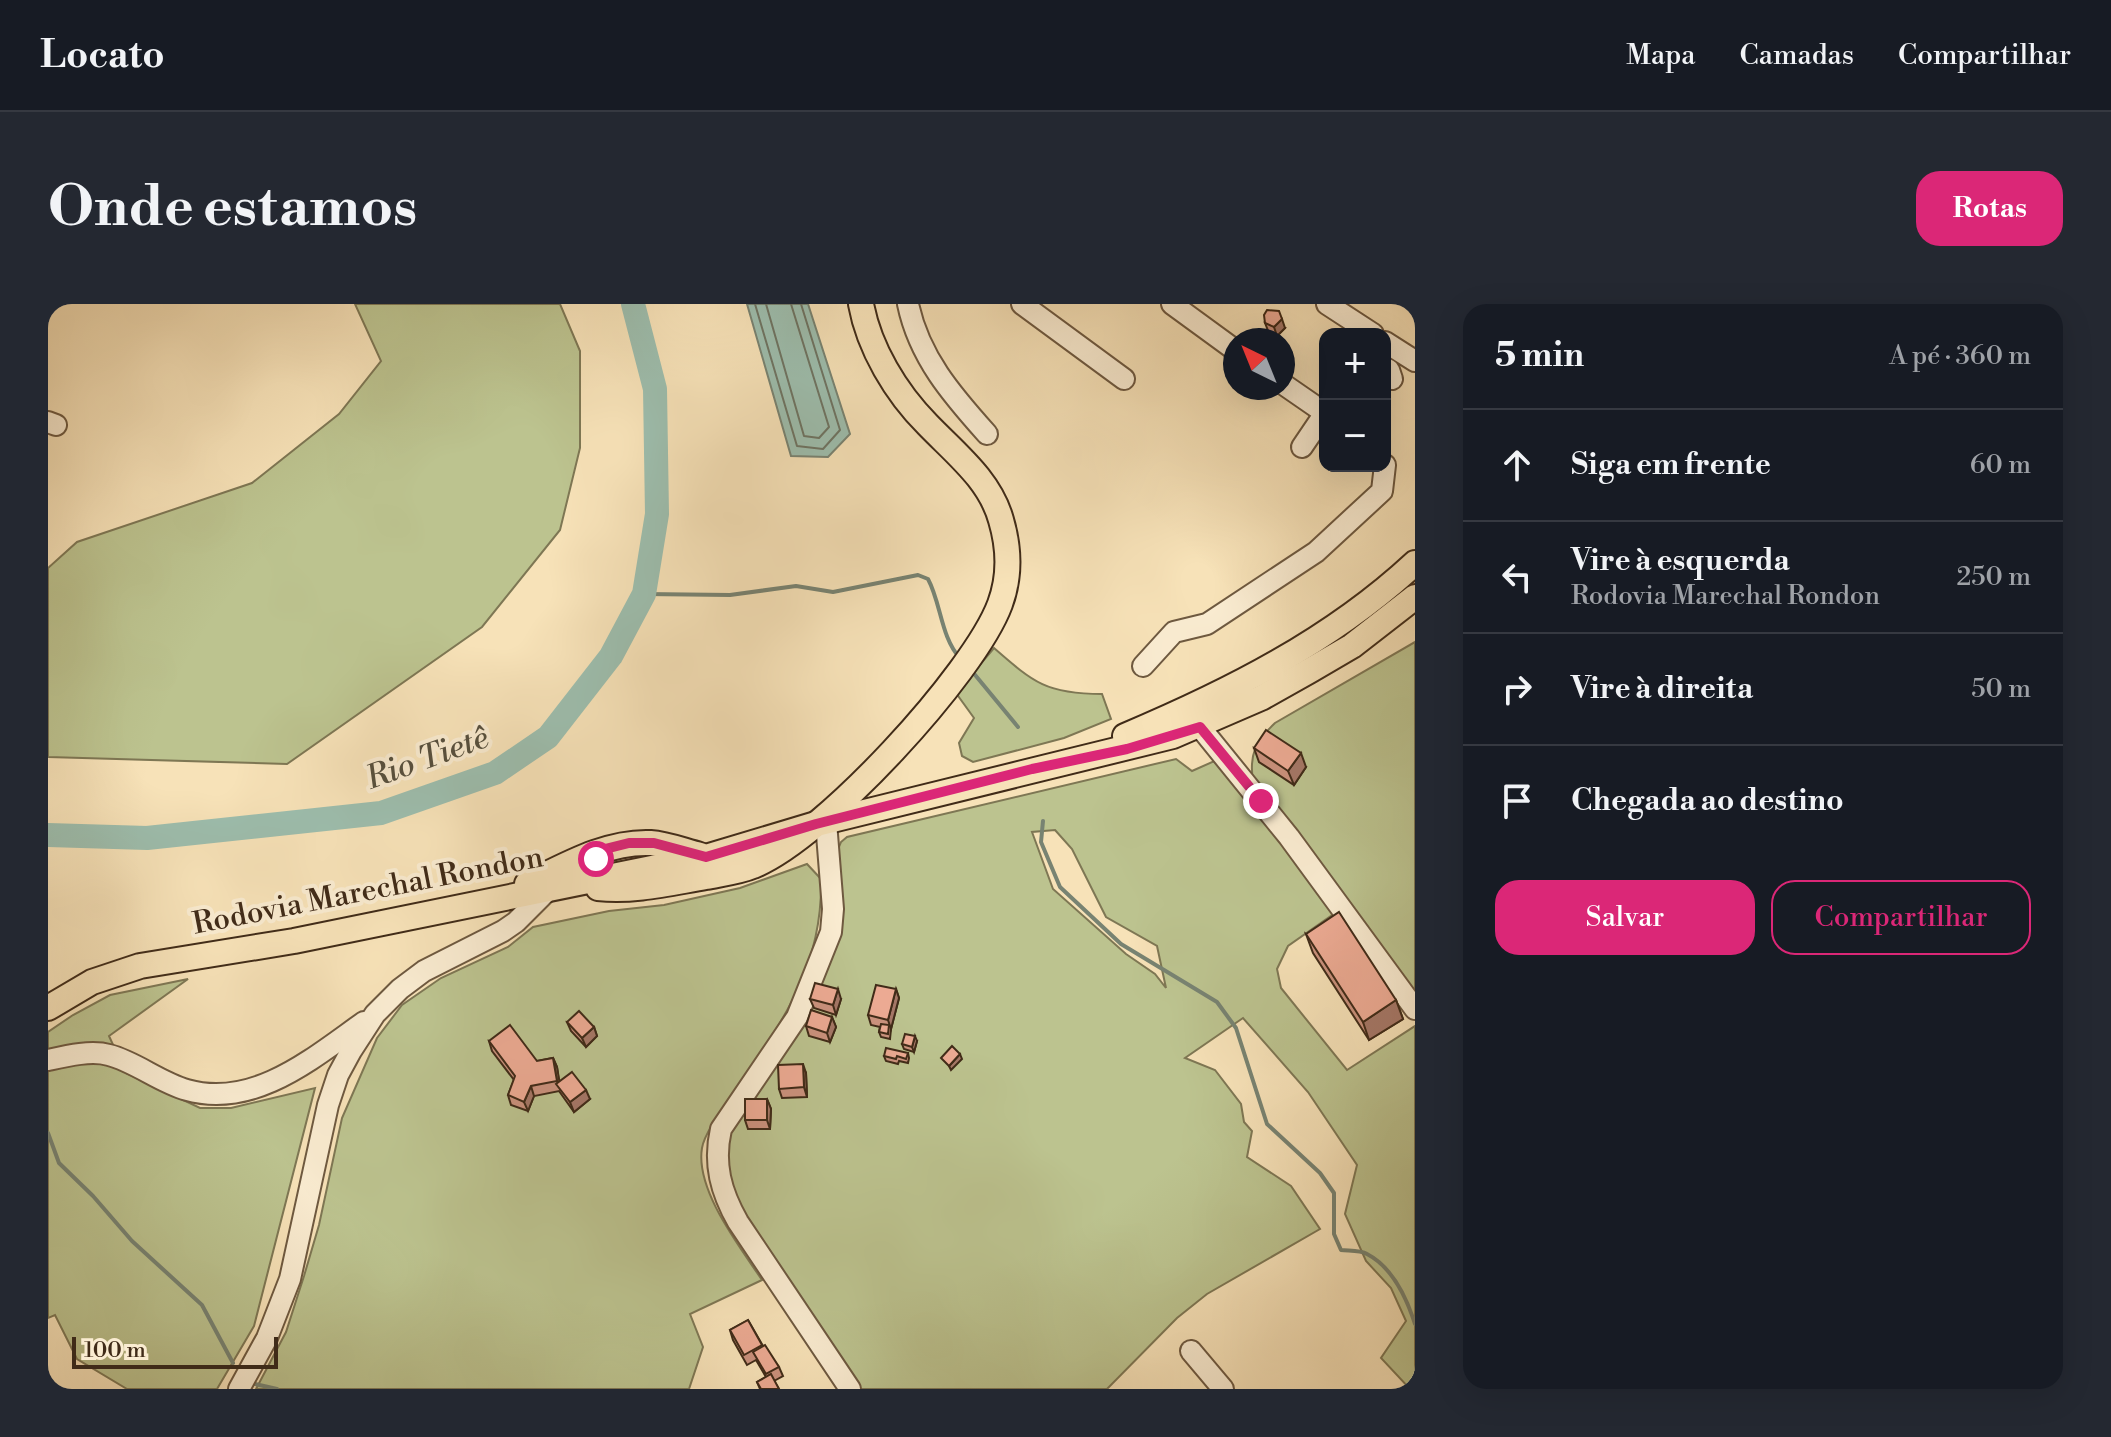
<!DOCTYPE html>
<html lang="pt">
<head>
<meta charset="utf-8">
<style>
  :root { --surface:#171b24; --page:#242831; --text:#f1f3f6; --muted:#9ea1a6; --line:#363941; --accent:#db2777 }
  body { margin:0; font-family:"Libre Bodoni",serif; background:var(--page); color:var(--text) }
  .controls { position:absolute; right:24px; top:24px; display:grid; overflow:hidden; border-radius:16px; box-shadow:0 8px 32px #0002 }
  .controls button { width:72px; height:72px; display:grid; place-items:center; padding:0; border:0; border-bottom:2px solid var(--line); background:var(--surface); color:var(--text); font:40px sans-serif }
  .compass { position:absolute; left:1175px; top:24px; width:72px; height:72px; border-radius:50%; background:var(--surface); box-shadow:0 8px 32px #0002; rotate:317deg }
  .scale { position:absolute; left:24px; bottom:20px; width:206px; box-sizing:border-box; padding-left:8px; border:4px solid #402b18; border-top:0; font-size:22px; line-height:28px; white-space:nowrap; color:#402b18; -webkit-text-stroke:6px #faecd1; paint-order:stroke }
  .stop { position:absolute; width:24px; height:24px; margin:-18px; border:6px solid #db2777; border-radius:50%; background:#fff }
  .stop.end { background:#db2777; border-color:#fff; box-shadow:0 2px 8px #0008 }
  .list { margin:0; padding:0; list-style:none }
  h2 { display:flex; justify-content:space-between; align-items:center; height:104px; margin:0; padding:0 32px; font-size:34px }
  h2 small { font-size:26px; font-weight:400; color:var(--muted) }
  .list li { display:grid; grid-template-columns:52px 1fr auto; gap:24px; align-items:center; box-sizing:border-box; height:112px; padding:0 32px; border-top:2px solid var(--line) }
  .list b { display:block; font-size:30px; white-space:nowrap }
  .list p { margin:0; font-size:26px; white-space:nowrap; color:var(--muted) }
  .list em { font-size:26px; font-style:normal; color:var(--muted) }
  .actions { display:flex; gap:16px; padding:24px 32px }
  .actions a { flex:1; padding:18px 0; border:2px solid var(--accent); border-radius:24px; text-align:center; font-size:28px; color:var(--accent) }
  .actions .main { background:var(--accent); color:#fff }
  .icon { flex:none; width:44px; height:44px; fill:none; stroke:currentColor; stroke-width:2; stroke-linecap:round; stroke-linejoin:round }
  .map { position:relative; flex:none; width:1367px; height:1085px; overflow:hidden; border-radius:24px }
  header { display:flex; align-items:center; gap:48px; box-sizing:border-box; height:112px; padding:0 40px; background:var(--surface); border-bottom:2px solid var(--line) }
  header strong { font-size:38px }
  nav { display:flex; gap:44px; margin-inline-start:auto; font-size:28px }
  .intro { display:flex; align-items:center; justify-content:space-between; box-sizing:border-box; height:192px; padding:0 48px }
  h1 { margin:0; font-size:56px }
  .button { padding:20px 36px; border-radius:24px; background:var(--accent); color:#fff; font-size:28px; font-weight:700 }
  main { display:flex; gap:48px; padding:0 48px }
  aside { flex:1; background:var(--surface); border-radius:24px; box-shadow:0 8px 32px #0002 }
  .map>svg:first-child { display:block }
  .green { fill:#bcc38f; stroke:#7e7754; stroke-width:2; fill-rule:evenodd }
  .water { fill:#9dbeae; stroke:#788372; stroke-width:2 }
  .lines { fill:none; stroke-linecap:round; stroke-linejoin:round }
  .shore { stroke:#6e7463; stroke-width:2 }
  .stream { stroke:#788372; stroke-width:4 }
  .river { stroke:#9dbeae; stroke-width:24 }
  .minor-casing { stroke:#6e5940; stroke-width:24 }
  .major-casing { stroke:#402b18; stroke-width:28 }
  .minor { stroke:#faecd1; stroke-width:20 }
  .major { stroke:#f7e2b8; stroke-width:24 }
  .wall { fill:#cb927e; stroke:#402b18; stroke-width:2 }
  .shaded-wall { fill:#a57767; stroke:#402b18; stroke-width:2 }
  .building { fill:#ecaa93; stroke:#402b18; stroke-width:2 }
  .route { stroke:#db2777; stroke-width:10 }
  .labels { text-anchor:middle; dominant-baseline:central; stroke-width:8; stroke-linejoin:round; paint-order:stroke }
  .street-label { font-size:30px; fill:#402b18; stroke:#faecd1 }
  .water-label { font-size:32px; font-style:italic; fill:#57503e; stroke:#faecd1 }
</style>
</head>
<body>
<header>
<strong>Locato</strong>
<nav><a>Mapa</a><a>Camadas</a><a>Compartilhar</a></nav>
</header>
<div class="intro"><h1>Onde estamos</h1><a class="button">Rotas</a></div>
<main>
<div class="map">
<svg width="1367" height="1085" viewBox="0 0 1367 1085">
  <rect width="100%" height="100%" fill="#f7e2b8"/>
  <filter id="stains"><feTurbulence type="fractalNoise" baseFrequency=".0025" numOctaves="4"/><feColorMatrix values="0 0 0 0 .2 0 0 0 0 .09 0 0 0 0 .02 0 0 0 .5 -.17"/></filter>
  <radialGradient id="worn" r=".72"><stop offset=".6" stop-color="#630" stop-opacity="0"/><stop offset="1" stop-color="#630" stop-opacity=".3"/></radialGradient>
  <g class="green">
    <path d="M307,0h205l20,47v97l-20,82 -78,97 -195,137 -239,-7v-189l29,-26 175,-59 87,-69 42,-53z"/>
    <path d="M1367,338v363l-162,-224c-4,-26 2,-39 22,-58z"/>
    <path d="M946,344c40,35 53,46 108,46l9,25 -47,19 -91,24 -11,-6 -3,-13 15,-25 -18,-25z"/>
    <path d="M1128,455l16,12 27,-12 116,154 -47,33 -11,23 4,19 66,82 68,-44v363h-5l-29,-31 25,-37 -15,-33 -25,-27 -21,-47 12,-49 -49,-73 -65,-74 -58,40 30,12 26,34 3,18 8,9 -5,26 44,29 29,43 -113,65 -30,24 -70,71h-250l-128,-191 -3,-66 95,-152 16,-128 4,-10 6,-5zM1007,526l17,19 34,68 51,29 9,42 -11,-14 -29,-20 -73,-65 -21,-57z"/>
    <path d="M759,560l14,15c2,85 -36,139 -82,206 -10,16 -34,45 -37,63 -7,42 38,99 60,132l-72,34 13,33 -14,42h-433l30,-57 18,-56 15,-51 23,-107 35,-80 25,-33 39,-27 67,-31 25,-20 76,-16 55,-6 76,-17z"/>
    <path d="M140,675l-79,57 17,37 74,35h31l84,-20 -61,238 -37,63h-90l-50,-30 -22,-44 -7,3v-286l25,-17 37,-20z"/>
  </g>
  <path class="water" d="M699,0h61l42,130 -22,23 -37,-1z"/>
  <g class="lines">
    <g class="shore">
      <path d="M707,0l42,142 26,3 17,-19 -39,-126"/>
      <path d="M718,0l38,132 15,2 10,-11 -38,-123"/>
    </g>
    <g class="stream">
      <path d="M596,290l86,1 66,-9 37,6 85,-17 10,4c13,24 13,59 32,79"/>
      <path d="M923,366l47,57"/>
      <path d="M995,517l-2,21 19,45 61,57 96,58 19,26 31,96 53,49 14,20v41l7,16c8,1 19,0 26,4 25,13 40,45 48,70"/>
      <path d="M0,829l11,30 34,33 39,45 70,64 31,58"/>
      <path d="M207,1080l22,5"/>
    </g>
    <path class="river" d="M0,531l99,3 234,-25 114,-40 53,-36 63,-81 33,-62 13,-80 -2,-125 -22,-85"/>
    <defs>
      <g id="minor">
        <path d="M860,0c11,53 44,91 79,130"/>
        <path d="M974,0l102,75"/>
        <path d="M1124,0l63,46"/>
        <path d="M1279,0l46,30"/>
        <path d="M1337,38l30,19"/>
        <path d="M1337,64l4,2 3,9"/>
        <path d="M1235,80l42,29"/>
        <path d="M0,118l8,3"/>
        <path d="M1254,143l23,-34"/>
        <path d="M1095,362l31,-34 33,-8 109,-72 66,-61 3,-26"/>
        <path d="M1152,423l89,110 126,172"/>
        <path d="M778,518l7,87 -2,23 -34,85 -76,112c-8,35 0,63 17,93l112,167"/>
        <path d="M0,756c18,-4 43,-10 61,-5 27,7 50,27 78,35 67,19 126,-32 177,-68"/>
        <path d="M1143,1047l32,38"/>
        <path d="M191,1085l28,-51 23,-59 38,-174 10,-30 13,-24 24,-37 25,-25 24,-18 79,-40 13,-9 33,-33"/>
      </g>
      <g id="major">
        <path d="M1077,432c104,-44 206,-95 290,-173"/>
        <path d="M479,580c39,-19 80,-43 124,-41 16,1 33,8 49,12"/>
        <path d="M550,584c36,4 72,-5 108,-11 15,-3 33,-5 47,-11 70,-28 221,-192 247,-262 10,-27 9,-57 1,-84 -11,-40 -45,-66 -73,-95 -32,-32 -59,-77 -67,-121"/>
        <path d="M0,704l44,-26 48,-16 154,-25 412,-84 110,-33 357,-88 88,-38 48,-27 43,-25 63,-49"/>
      </g>
    </defs>
    <use href="#minor" class="minor-casing"/>
    <use href="#major" class="major-casing"/>
    <use href="#minor" class="minor"/>
    <use href="#major" class="major"/>
  </g>
  <g class="wall">
    <path d="M1217,19l20,5 -8,8 -8,-3z"/>
    <path d="M1206,444l52,19 -12,18 -35,-23z"/>
    <path d="M1258,630l90,66 7,19 -34,21 -56,-87z"/>
    <path d="M848,685l3,9 -8,31 -1,10 -9,-2 -2,-5 1,-5 -9,-2 -3,-10z"/>
    <path d="M762,695h31l-5,16 -22,-7z"/>
    <path d="M784,713l4,10 -6,15 -21,-6 -3,-10z"/>
    <path d="M519,718l27,5 3,9 -11,11 -15,-16z"/>
    <path d="M441,737l48,20 16,-3 4,9 2,15 31,17 -16,13 -15,-21 -25,5 -6,15 -17,-6 -3,-10 6,-15 -22,-29z"/>
    <path d="M869,737l-3,11 -10,-3 -2,-5z"/>
    <path d="M860,749l1,5 -1,5 -9,-2 -1,3 -12,-3 -2,-5z"/>
    <path d="M758,769l1,24 -25,1 -3,-9z"/>
    <path d="M719,795l4,10 -1,20h-22l-3,-9z"/>
    <path d="M700,1016l15,26 16,21 4,9 -9,5 5,8h-19l-3,-7 9,-5 -10,-17 -9,5 -14,-25 -3,-10z"/>
  </g>
  <g class="shaded-wall">
    <path d="M1234,15l3,9 -8,8 -3,-9z"/>
    <path d="M1253,449l5,14 -12,18 -6,-14z"/>
    <path d="M790,685l3,10 -5,16 -3,-10z"/>
    <path d="M848,685l3,9 -8,31 -3,-9z"/>
    <path d="M1348,696l7,19 -34,21 -6,-18z"/>
    <path d="M784,713l4,10 -6,15 -3,-9z"/>
    <path d="M546,723l3,9 -11,11 -4,-9z"/>
    <path d="M867,732l2,5 -3,11 -2,-5z"/>
    <path d="M912,750l2,5 -11,11 -2,-4z"/>
    <path d="M505,754l4,9 4,24 -4,-10z"/>
    <path d="M755,760l3,9 1,24 -3,-10z"/>
    <path d="M483,782l3,10 -6,15 -4,-9z"/>
    <path d="M538,786l4,9 -16,13 -4,-10z"/>
    <path d="M719,795l4,10 -1,20 -3,-9z"/>
  </g>
  <g class="building">
    <path d="M1219,6l12,1 3,8 -8,8 -9,-4 -1,-8z"/>
    <path d="M1218,426l35,23 -13,18 -34,-23z"/>
    <path d="M1291,608l57,88 -33,22 -57,-88z"/>
    <path d="M767,679l23,6 -5,16 -23,-6z"/>
    <path d="M828,681l20,4 -8,31 -20,-5z"/>
    <path d="M763,706l21,7 -5,16 -21,-7z"/>
    <path d="M531,707l15,16 -12,11 -15,-16z"/>
    <path d="M833,720l8,1 -1,9 -9,-2z"/>
    <path d="M462,721l27,36 16,-3 4,23 -26,5 -7,16 -16,-7 7,-19 -26,-35z"/>
    <path d="M857,730l10,2 -3,11 -10,-3z"/>
    <path d="M904,742l8,8 -11,12 -8,-8z"/>
    <path d="M838,744l22,5 -2,6 -9,-3 -1,3 -12,-3z"/>
    <path d="M755,760l1,23 -25,2 -1,-24z"/>
    <path d="M524,768l14,18 -16,12 -14,-18z"/>
    <rect x="697" y="795" width="22" height="21"/>
    <path d="M700,1016l14,25 -18,10 -14,-25z"/>
    <path d="M717,1041l14,22 -13,7 -13,-22z"/>
    <path d="M723,1070l8,15h-18l-4,-7z"/>
  </g>
  <g class="lines">
    <path class="route" d="M548,555l5,-9 28,-7h25l52,14 110,-33 216,-55 95,-20 73,-22 61,74"/>
  </g>
  <g class="labels">
    <g class="street-label">
      <text transform="translate(320 587) rotate(-11)">Rodovia Marechal Rondon</text>
    </g>
    <g class="water-label">
      <text transform="translate(379 454) rotate(-20)">Rio Tietê</text>
    </g>
  </g>
  <rect width="100%" height="100%" filter="url(#stains)"/>
  <rect width="100%" height="100%" fill="url(#worn)"/>
</svg>
<div class="controls">
<button>+</button>
<button>−</button>
</div>
<svg class="compass" viewBox="-18 -18 36 36"><path d="M0-13l5 13h-10z" fill="#e53935"/><path d="M0 13l5-13h-10z" fill="#9ea1a6"/></svg>
<div class="scale">100 m</div>
<div class="stop" style="left:548px;top:555px"></div>
<div class="stop end" style="left:1213px;top:497px"></div>
</div>
<aside>
<h2>5 min<small>A pé · 360 m</small></h2>
<ul class="list">
<li><svg class="icon" aria-label="ahead" viewBox="0 0 24 24"><path d="M12 20V5M6 11l6-6 6 6"/></svg><div><b>Siga em frente</b></div><em>60 m</em></li>
<li><svg class="icon" aria-label="left" viewBox="0 0 24 24"><path d="M17 20v-9H6M10 6l-5 5 5 5"/></svg><div><b>Vire à esquerda</b><p>Rodovia Marechal Rondon</p></div><em>250 m</em></li>
<li><svg class="icon" aria-label="right" viewBox="0 0 24 24"><path d="M7 20v-9h11M14 6l5 5-5 5"/></svg><div><b>Vire à direita</b></div><em>50 m</em></li>
<li><svg class="icon" aria-label="arrive" viewBox="0 0 24 24"><path d="M6 21V4h12l-3 4 3 4H6"/></svg><div><b>Chegada ao destino</b></div></li>
</ul>
<div class="actions"><a class="main">Salvar</a><a>Compartilhar</a></div>
</aside>
</main>
</body>
</html>
